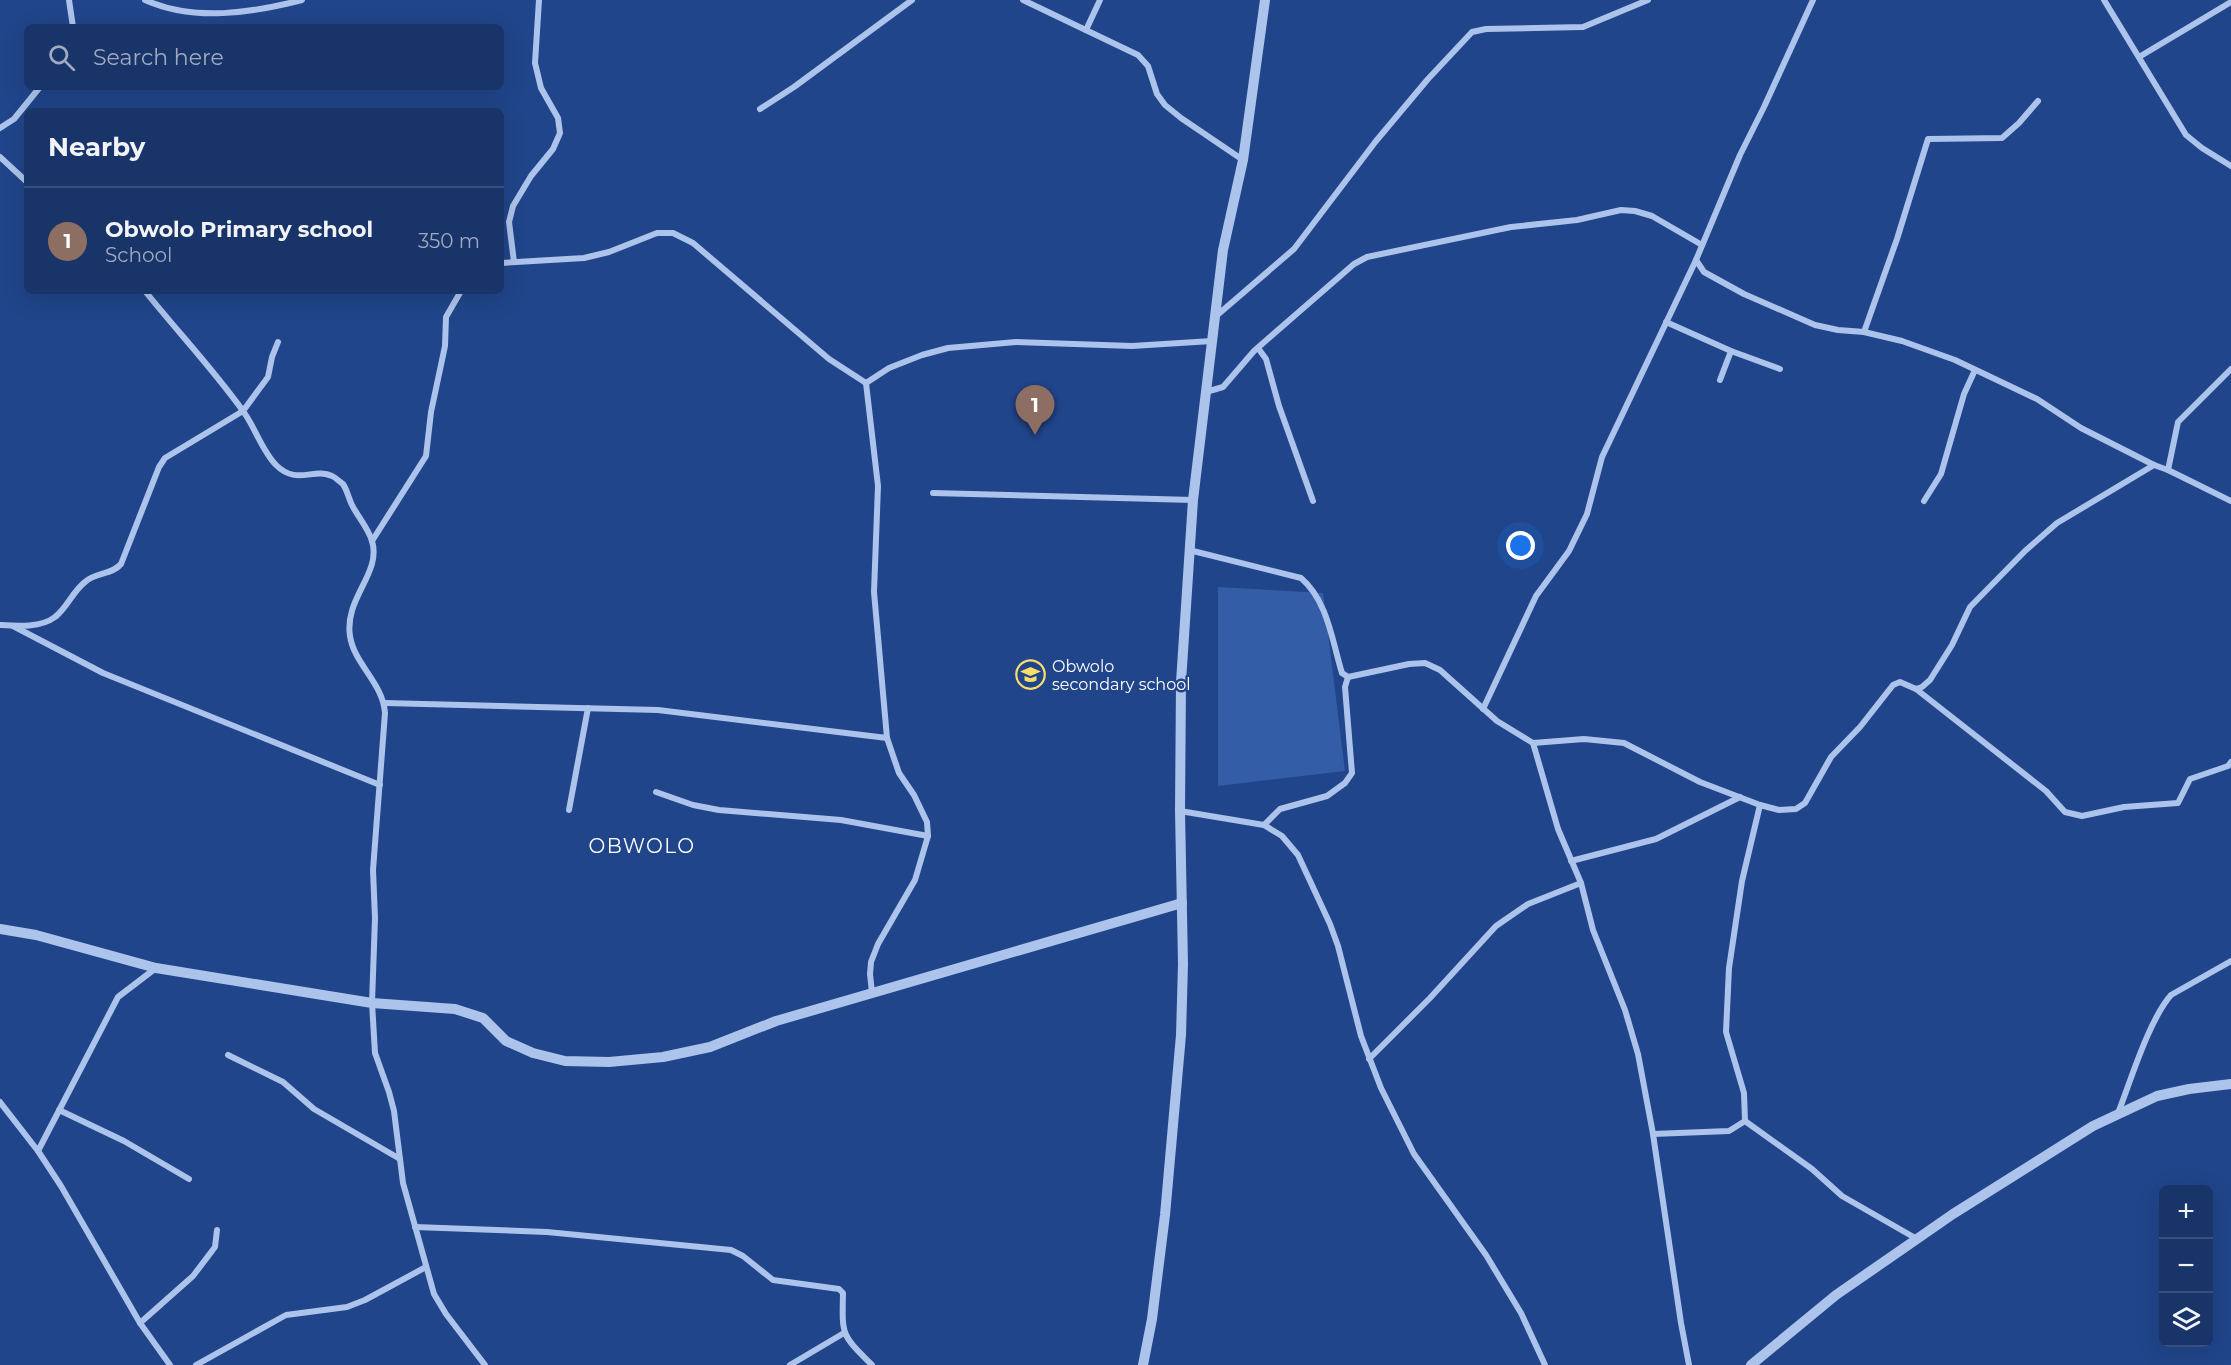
<!DOCTYPE html>
<html lang="en">
<head>
<meta charset="utf-8">
<style>
  :root { --surface:#183468; --page:#253f71; --text:#f1f3f6; --muted:#9faac0; --line:#364f7c; --accent:#e797bd }
  body { margin:0; font-family:Montserrat,sans-serif; background:var(--page); color:var(--text) }
  .controls { position:absolute; right:18px; bottom:18px; display:grid; overflow:hidden; border-radius:9px; box-shadow:0 6px 24px #0002 }
  .controls button { width:54px; height:54px; display:grid; place-items:center; padding:0; border:0; border-bottom:2px solid var(--line); background:var(--surface); color:var(--text); font:30px sans-serif }
  .you { position:absolute; left:1521px; top:546px; width:21px; height:21px; margin:-15px; border:4px solid #fff; border-radius:50%; background:#1a73e8; box-shadow:0 0 0 9px #1a73e833 }
  .badge { display:grid; place-items:center; width:39px; height:39px; border-radius:50%; background:var(--accent); color:#fff; font-size:20px; font-weight:700 }
  .pin { position:absolute; translate:-50% -50px; filter:drop-shadow(0 2px 3px #0008) }
  .pin::after { content:''; position:absolute; top:32px; width:21px; height:18px; background:inherit; clip-path:polygon(0 0,100% 0,50% 100%) }
  .list { margin:0; padding:0; list-style:none }
  h2 { display:flex; justify-content:space-between; align-items:center; height:78px; margin:0; padding:0 24px; font-size:26px }
  h2 small { font-size:20px; font-weight:400; color:var(--muted) }
  .list li { display:grid; grid-template-columns:39px 1fr auto; gap:18px; align-items:center; box-sizing:border-box; height:108px; padding:0 24px; border-top:2px solid var(--line) }
  .list b { display:block; font-size:22px; white-space:nowrap }
  .list p { margin:0; font-size:20px; white-space:nowrap; color:var(--muted) }
  .list em { font-size:20px; font-style:normal; color:var(--muted) }
  .icon { flex:none; width:33px; height:33px; fill:none; stroke:currentColor; stroke-width:2; stroke-linecap:round; stroke-linejoin:round }
  .map { position:relative; flex:none; width:2231px; height:1365px; overflow:hidden }
  .search { position:absolute; background:var(--surface); box-shadow:0 6px 24px #0002; left:24px; top:24px; width:480px; height:66px; display:flex; align-items:center; gap:15px; box-sizing:border-box; padding:0 21px; border-radius:9px; color:var(--muted); font-size:22px }
  .panel { position:absolute; background:var(--surface); box-shadow:0 6px 24px #0002; left:24px; top:108px; width:480px; height:186px; border-radius:9px }
  .map>svg:first-child { display:block }
  .park { fill:#345da7 }
  .lines { fill:none; stroke-linecap:round; stroke-linejoin:round }
  .minor { stroke:#acc3eb; stroke-width:6 }
  .tertiary { stroke:#acc3eb; stroke-width:10 }
  .labels { text-anchor:middle; dominant-baseline:central; stroke-width:5; stroke-linejoin:round; paint-order:stroke }
  .poi-label { font-size:16px; fill:#fff; stroke:#20458a; text-anchor:start }
  .quarter-label { font-size:20px; letter-spacing:1.5px; fill:#fff; stroke:#20458a }
</style>
</head>
<body>
<div class="map">
<svg width="2231" height="1365" viewBox="0 0 2231 1365">
  <rect width="100%" height="100%" fill="#20458a"/>
  <path class="park" d="M1218,587l105,6 22,178 -127,15z"/>
  <g class="lines">
    <g class="minor">
      <path d="M69,0l4,27"/>
      <path d="M145,0c49,22 106,13 157,0"/>
      <path d="M1023,0l115,55 10,11 9,28 8,11 16,13 62,42"/>
      <path d="M2104,0l82,135 16,13 29,18"/>
      <path d="M1086,30l14,-30"/>
      <path d="M2139,57l92,-55"/>
      <path d="M760,109l34,-22 118,-87"/>
      <path d="M0,128l14,-9 26,-32"/>
      <path d="M0,157l27,25"/>
      <path d="M1696,260l8,12 40,22 71,31 23,5 26,2 38,9 53,19 82,39 44,29 73,37 14,5 63,31"/>
      <path d="M514,262l-5,-40 4,-16 18,-30 22,-27 7,-16 -2,-15 -17,-30 -6,-25 4,-63"/>
      <path d="M501,263l83,-5 25,-6 48,-19h16l20,10 136,116 37,24 12,103 -4,106 13,146 12,35 15,22 13,27 1,14 -13,44 -37,64 -7,18 -1,12 2,19"/>
      <path d="M145,291c32,40 68,78 98,120 12,16 19,40 33,54 21,21 38,2 56,11 3,1 8,6 11,8 4,6 6,15 9,21 6,12 16,23 20,36 10,32 -28,57 -22,95 4,28 33,47 35,77l-12,157 2,48 -3,85 3,50 14,39 5,19 9,72 31,111 12,20 39,51"/>
      <path d="M1215,317l79,-68 82,-108 52,-62 44,-47 14,-3 97,-2 65,-27"/>
      <path d="M1666,322l65,29 49,18"/>
      <path d="M1864,332l33,-93 31,-100 74,-1 17,-15 19,-22"/>
      <path d="M1258,348l8,11 13,47 34,95"/>
      <path d="M1720,380l11,-29"/>
      <path d="M866,383l23,-15 33,-13 26,-7 68,-6 116,4 80,-5"/>
      <path d="M1206,392l17,-5 31,-36 100,-87 13,-7 144,-30 66,-7 44,-10 14,1 17,5 50,29"/>
      <path d="M2168,470l10,-48 53,-53"/>
      <path d="M933,493l260,7"/>
      <path d="M1924,501l17,-27 23,-80 11,-24"/>
      <path d="M372,541l54,-85 5,-44 14,-66 1,-29 15,-26"/>
      <path d="M1189,550l112,28c27,23 31,63 41,95l6,4 61,-13 16,-1 15,7 57,51 36,22 51,-4 40,4 76,39 60,23 19,5 17,-1 9,-6 26,-46 29,-30 33,-42 7,-3 16,7 6,-2 8,-7 22,-35 18,-38 55,-56 32,-28 97,-58"/>
      <path d="M0,625c16,1 41,3 55,-8 12,-9 18,-26 30,-35 11,-10 27,-7 36,-18l38,-97 6,-9 78,-47 25,-34 4,-20 6,-15"/>
      <path d="M13,626l90,47 277,112"/>
      <path d="M1916,689l130,102 19,21 17,4 42,-9 54,-4 12,-24 38,-13 3,-4"/>
      <path d="M385,703l273,7 229,28"/>
      <path d="M1483,709l53,-113 33,-45 18,-37 15,-57 94,-197 44,-105 24,-48 49,-107"/>
      <path d="M1533,743l25,86 23,54 12,47 32,80 13,44 15,80 28,189 8,42"/>
      <path d="M656,792l37,13 26,5 122,10 87,16"/>
      <path d="M1760,805l-18,76 -13,87 -3,64 18,61 1,28 67,48 30,27 75,43"/>
      <path d="M569,810l19,-102"/>
      <path d="M1180,811l84,14 18,11 16,19 32,69 8,22 23,90 20,52 33,66 72,101 35,58 24,52"/>
      <path d="M1264,825l16,-16 47,-13 18,-13 7,-10 -7,-86 3,-10"/>
      <path d="M1571,861l85,-22 84,-42"/>
      <path d="M228,1055l55,27 31,27 86,50"/>
      <path d="M1369,1059l61,-61 66,-72 32,-22 53,-21"/>
      <path d="M0,1102l38,49 23,35 79,137 30,42"/>
      <path d="M59,1110l65,31 65,38"/>
      <path d="M2118,1113c13,-33 31,-93 53,-118l60,-34"/>
      <path d="M1653,1134l76,-3 16,-10"/>
      <path d="M38,1151l80,-154 38,-29"/>
      <path d="M415,1227l132,5 184,18 12,6 30,24 66,9 4,4c-1,43 -2,41 29,72"/>
      <path d="M140,1323l53,-47 22,-29 2,-17"/>
      <path d="M196,1365l90,-50 61,-8 18,-7 61,-33"/>
      <path d="M790,1365l54,-32"/>
    </g>
    <g class="tertiary">
      <path d="M0,929l36,6 120,33 216,35 83,6 28,9 23,23 27,12 32,8 44,1 54,-5 47,-10 66,-26 406,-118"/>
      <path d="M1143,1365l9,-46 13,-104 16,-180 2,-71 -3,-153 1,-129 12,-182 30,-250 20,-90 22,-160"/>
      <path d="M1751,1365l85,-70 117,-81 140,-88 64,-30 32,-7 42,-5"/>
    </g>
  </g>
  <defs>
    <symbol id="school-ring" viewBox="-11 -11 22 22"><circle r="9.5" fill="#20458a" stroke="#f8dd6d" stroke-width="1.5"/><path d="M0-5L7-2L0 1L-7-2ZM-4 1L0 2.5L4 1V4Q0 6-4 4Z" fill="#f8dd6d"/></symbol>
  </defs>
  <g fill-rule="evenodd">
    <use href="#school-ring" x="1014" y="658" width="33" height="33"/>
  </g>
  <g class="labels">
    <g class="poi-label">
      <text x="1052" y="666">Obwolo<tspan x="1052" dy="18">secondary school</tspan></text>
    </g>
    <g class="quarter-label">
      <text x="642" y="846">OBWOLO</text>
    </g>
  </g>
</svg>
<div class="controls">
<button>+</button>
<button>−</button>
<button><svg class="icon" aria-label="layers" viewBox="0 0 24 24"><path d="M12 4l9 5-9 5-9-5zM3 14l9 5 9-5"/></svg></button>
</div>
<div class="you"></div>
<div class="pin badge" style="left:1035px;top:435px;background:#8d6e63">1</div>
<div class="search"><svg class="icon" aria-label="search" viewBox="0 0 24 24"><circle cx="10" cy="10" r="6"/><path d="M15 15l6 6"/></svg>Search here</div>
<section class="panel">
<h2>Nearby<small></small></h2>
<ul class="list">
<li><span class="badge" style="background:#8d6e63">1</span><div><b>Obwolo Primary school</b><p>School</p></div><em>350 m</em></li>
</ul>
</section>
</div>
</body>
</html>
